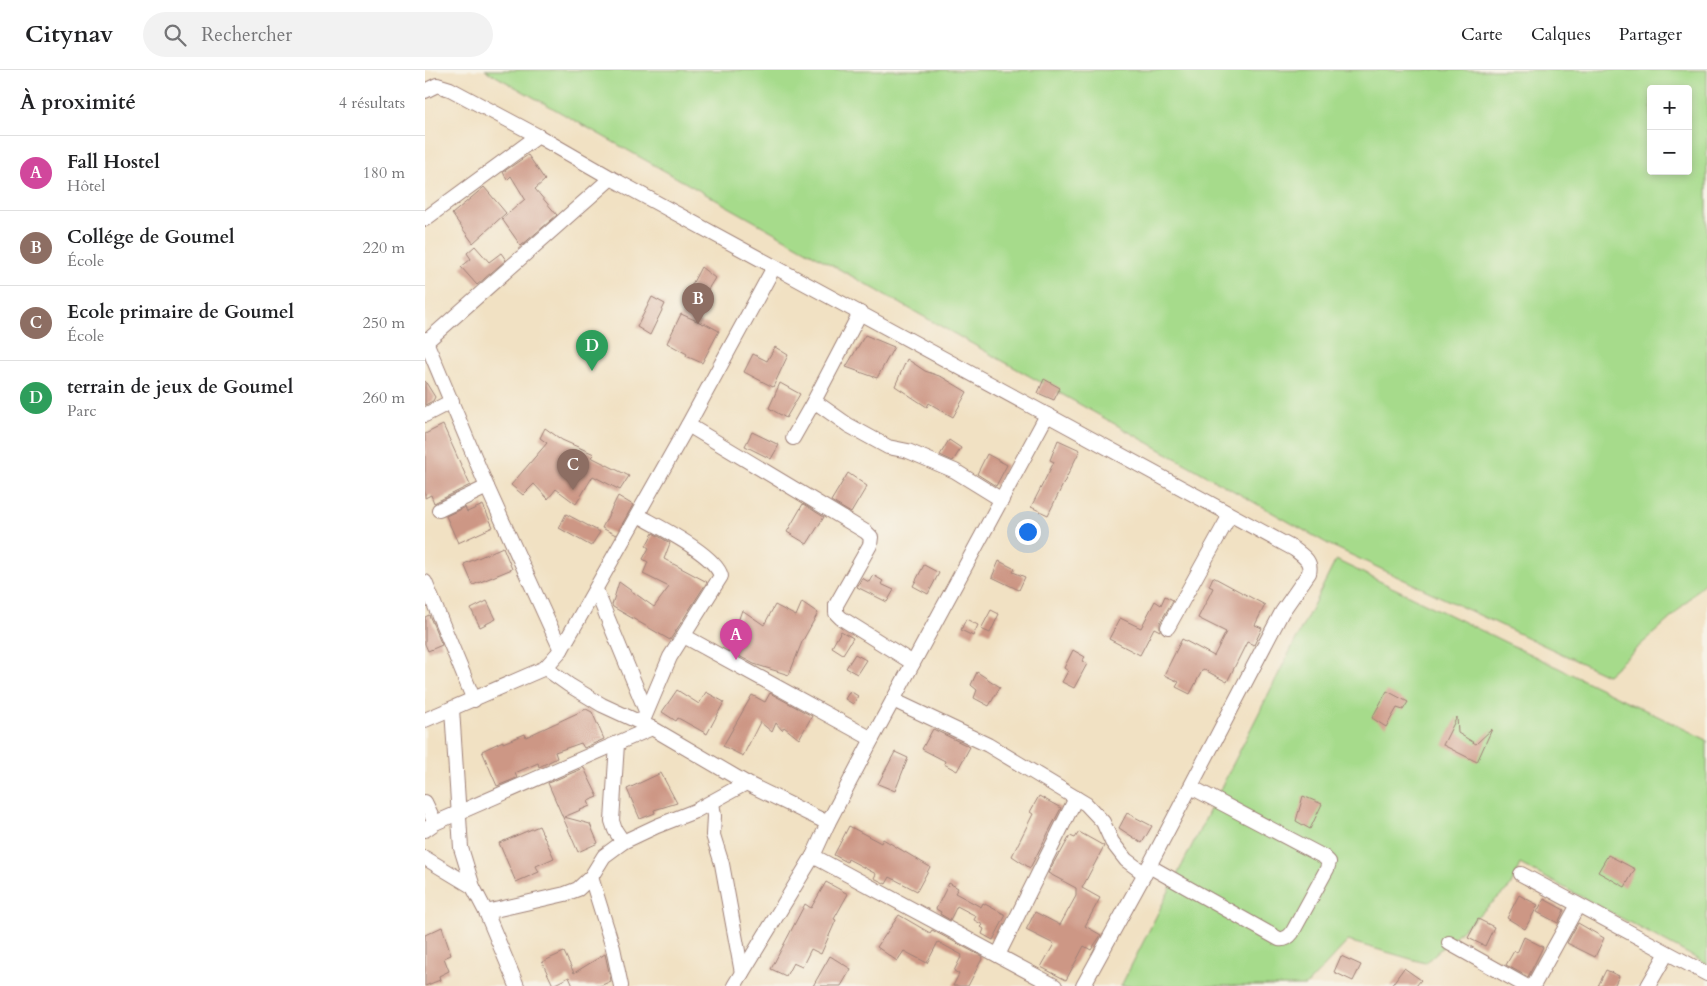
<!DOCTYPE html>
<html lang="fr">
<head>
<meta charset="utf-8">
<style>
  :root { --surface:#fff; --page:#f2f2f2; --text:#202124; --muted:#757577; --line:#e0e0e0; --accent:#ea580c }
  body { margin:0; font-family:Cardo,serif; background:var(--page); color:var(--text) }
  .controls { position:absolute; right:15px; top:15px; display:grid; overflow:hidden; border-radius:5px; box-shadow:0 2px 8px #0003 }
  .controls button { width:45px; height:45px; display:grid; place-items:center; padding:0; border:0; border-bottom:1px solid var(--line); background:var(--surface); color:var(--text); font:25px sans-serif }
  .you { position:absolute; left:602px; top:461px; width:18px; height:18px; margin:-12px; border:4px solid #fff; border-radius:50%; background:#1a73e8; box-shadow:0 0 0 8px #1a73e833 }
  .badge { display:grid; place-items:center; width:32px; height:32px; border-radius:50%; background:var(--accent); color:#fff; font-size:16px; font-weight:700 }
  .pin { position:absolute; translate:-50% -41px; filter:drop-shadow(0 1px 2px #0008) }
  .pin::after { content:''; position:absolute; top:26px; width:18px; height:15px; background:inherit; clip-path:polygon(0 0,100% 0,50% 100%) }
  .list { margin:0; padding:0; list-style:none }
  h2 { display:flex; justify-content:space-between; align-items:center; height:65px; margin:0; padding:0 20px; font-size:21px }
  h2 small { font-size:16px; font-weight:400; color:var(--muted) }
  .list li { display:grid; grid-template-columns:32px 1fr auto; gap:15px; align-items:center; box-sizing:border-box; height:75px; padding:0 20px; border-top:1px solid var(--line) }
  .list b { display:block; font-size:19px; white-space:nowrap }
  .list p { margin:0; font-size:16px; white-space:nowrap; color:var(--muted) }
  .list em { font-size:16px; font-style:normal; color:var(--muted) }
  .icon { flex:none; width:28px; height:28px; fill:none; stroke:currentColor; stroke-width:2; stroke-linecap:round; stroke-linejoin:round }
  .map { position:relative; flex:none; width:1282px; height:916px; overflow:hidden }
  header { display:flex; align-items:center; gap:30px; box-sizing:border-box; height:70px; padding:0 25px; background:var(--surface); border-bottom:1px solid var(--line) }
  header strong { font-size:24px }
  nav { display:flex; gap:28px; margin-inline-start:auto; font-size:18px }
  .search { width:350px; height:45px; background:var(--page); display:flex; align-items:center; gap:12px; box-sizing:border-box; padding:0 18px; border-radius:28px; color:var(--muted); font-size:19px }
  main { display:flex }
  aside { flex:1; background:var(--surface) }
  .map>svg:first-child { display:block }
  .green { fill:#a6db8b; stroke:#787d5b; fill-rule:evenodd }
  .building { fill:#cd9785 }
  .lines { fill:none; stroke-linecap:round; stroke-linejoin:round }
  .minor-casing { stroke:#9e8077; stroke-width:16 }
  .minor { stroke:#fff; stroke-width:14 }
</style>
</head>
<body>
<header>
<strong>Citynav</strong>
<div class="search"><svg class="icon" aria-label="search" viewBox="0 0 24 24"><circle cx="10" cy="10" r="6"/><path d="M15 15l6 6"/></svg>Rechercher</div>
<nav><a>Carte</a><a>Calques</a><a>Partager</a></nav>
</header>
<main>
<aside>
<h2>À proximité<small>4 résultats</small></h2>
<ul class="list">
<li><span class="badge" style="background:#d1479c">A</span><div><b>Fall Hostel</b><p>Hôtel</p></div><em>180 m</em></li>
<li><span class="badge" style="background:#8d6e63">B</span><div><b>Collége de Goumel</b><p>École</p></div><em>220 m</em></li>
<li><span class="badge" style="background:#8d6e63">C</span><div><b>Ecole primaire de Goumel</b><p>École</p></div><em>250 m</em></li>
<li><span class="badge" style="background:#2e9e5b">D</span><div><b>terrain de jeux de Goumel</b><p>Parc</p></div><em>260 m</em></li>
</ul>
</aside>
<div class="map">
<svg width="1282" height="916" viewBox="0 0 1282 916">
  <rect width="100%" height="100%" fill="#f7f3e8"/>
  <filter id="ink" filterUnits="userSpaceOnUse"><feTurbulence type="fractalNoise" baseFrequency=".02" numOctaves="2"/><feDisplacementMap in="SourceGraphic" scale="10" xChannelSelector="R" yChannelSelector="G"/><feConvolveMatrix kernelMatrix="1 2 1 2 8 2 1 2 1" color-interpolation-filters="sRGB"/></filter>
  <filter id="wash" filterUnits="userSpaceOnUse"><feTurbulence type="fractalNoise" baseFrequency=".0096" numOctaves="4" result="noise"/><feDisplacementMap in="SourceGraphic" scale="20" xChannelSelector="R" yChannelSelector="G"/><feGaussianBlur stdDeviation="1.12" result="paint"/><feColorMatrix in="noise" values="0 0 0 0 0 0 0 0 0 0 0 0 0 0 0 0 0 1.4 0 .05"/><feComposite in="paint" operator="in"/></filter>
  <g filter="url(#wash)">
    <rect width="100%" height="100%" fill="#f1e1c3"/>
    <g class="green">
      <path d="M60,0h1222v510l-34,36 -66,59 -277,-130zM1226,19h37v82h-37z"/>
      <path d="M911,490l371,180v224l-187,-100 -10,23 -85,76 -77,-22 -42,45h-185z"/>
    </g>
    <g id="blocks">
      <g class="building">
        <path d="M103,85l17,25 -10,9 22,26 -36,31 -19,-27 23,-20 -14,-23 -4,4 -4,-8z"/>
        <path d="M59,117l22,26 -33,30 -21,-29z"/>
        <path d="M50,176l14,16 12,-9 5,7 -29,25 -16,-18 10,-8 -4,-6z"/>
        <path d="M276,197l14,11 -15,24 -14,-6z"/>
        <path d="M227,227l13,7 -15,31 -13,-8z"/>
        <path d="M256,244l23,10v-1l15,8 -17,32 -16,-7 1,-2 -20,-11z"/>
        <path d="M440,265l29,12 -17,31 -31,-11z"/>
        <path d="M350,277l13,8 -15,32 -29,-15 9,-18 14,7z"/>
        <path d="M482,289l18,12 17,6 25,15 -14,25 -24,-14 -2,4 -32,-21z"/>
        <path d="M619,309l16,9 -6,12 -16,-7z"/>
        <path d="M0,311l10,16 -2,4 -8,4z"/>
        <path d="M355,313l20,11 -14,24 -17,-10z"/>
        <path d="M18,355l27,60 -36,18 -3,-8 -6,3v-64z"/>
        <path d="M120,358l17,12 32,14 -3,3 38,19 -9,14 -27,-14 -17,28 -20,-15 -8,10 -14,-15 -11,11 -12,-10 36,-42 -7,-5z"/>
        <path d="M327,362l27,13 -8,14 -26,-13z"/>
        <path d="M524,370l12,8 -8,13 -13,-6z"/>
        <path d="M633,370l22,10 -32,65 -17,-8 23,-45 -4,-2z"/>
        <path d="M562,384l20,11 -11,21 -19,-12z"/>
        <path d="M423,403l19,13 -16,27 -20,-12z"/>
        <path d="M193,426l15,9 -17,30 -14,-7z"/>
        <path d="M378,434l21,13 -17,27 -20,-12z"/>
        <path d="M58,435l10,22 -35,16 -12,-27 19,-9 2,5z"/>
        <path d="M141,444l34,18 -9,14 -32,-18z"/>
        <path d="M228,463l17,10 -6,16 43,23 -37,58 -57,-33 -1,-2 7,-23 35,25 15,-20 -26,-13 5,-12 -5,-3 6,-11 -3,-2z"/>
        <path d="M78,477l9,22 -39,16 -9,-21z"/>
        <path d="M574,491l16,8 -2,3 12,5 -6,13 -27,-13z"/>
        <path d="M499,495l15,8 -11,21 -15,-8z"/>
        <path d="M448,505l10,6 -2,3 13,6 -7,12 -30,-15 5,-9 7,4z"/>
        <path d="M788,507l52,28 -10,20 7,3 -8,17 -7,-3 -20,40 -24,-13 -13,25 -14,-7 3,-5 -15,-7 18,-36 32,17 12,-24 -28,-14 15,-30 -4,-2z"/>
        <path d="M740,526l8,4 -13,23v8l-6,-3 -14,27 -31,-16 11,-21 21,10 14,-27 6,4z"/>
        <path d="M62,531l9,18 -16,8 -9,-18z"/>
        <path d="M377,532l16,11 -16,29 -13,33 -35,-11 -26,-14 14,-40 22,15 11,-20 21,11z"/>
        <path d="M566,540l8,4 -9,19 -9,-4z"/>
        <path d="M4,545l13,30 -14,6 -3,-7v-27z"/>
        <path d="M541,549l12,6 -5,11 -12,-6z"/>
        <path d="M416,561l12,7 -10,16 -11,-7z"/>
        <path d="M648,580l12,7 -3,4 5,3 -13,24 -12,-6 6,-11 -4,-3z"/>
        <path d="M430,584l11,6 -9,14 -11,-6z"/>
        <path d="M552,602l23,15 -11,19 -15,-8 3,-8 -6,-5z"/>
        <path d="M252,620l22,14 7,-12 18,10 -17,32 -29,-16 -2,3 -14,-9z"/>
        <path d="M425,621l8,5 -5,8 -8,-5z"/>
        <path d="M962,621l21,11 -5,8 -6,-2 -11,19 -14,-9z"/>
        <path d="M345,623l42,23 -13,23 -15,-12 -2,3 -6,-7 -4,9 -12,-10 -17,34 -20,-10 29,-51 13,7z"/>
        <path d="M161,639l6,3 12,27 -20,9 -3,-5 -26,9 2,6 -18,9 -1,-4 -23,10 2,5 -20,8 -15,-35 21,-10v2l22,-9 1,3z"/>
        <path d="M1032,647l1,16 18,11 16,-15 -15,33 -34,-17z"/>
        <path d="M508,659l37,18 -13,24 -13,-7 1,-3 -23,-12z"/>
        <path d="M470,682l13,6 -13,33 -17,-7z"/>
        <path d="M159,698l14,29 -10,4 2,5 -26,11 26,7 8,19 -20,9 -30,-69z"/>
        <path d="M236,703l16,30 -23,7 1,3 -15,6 -13,-30z"/>
        <path d="M614,726l22,12 -31,60 -18,-12 21,-42 -3,-2z"/>
        <path d="M878,726l19,8 -12,25 -14,-8z"/>
        <path d="M702,743l25,13 -10,17 -23,-15z"/>
        <path d="M114,756l15,32 -18,8 3,6 -23,10 -17,-39z"/>
        <path d="M424,756l32,17 2,-4 47,28 -13,24 -27,-14 -4,7 -12,-6 2,-4 -28,-15 -1,3 -13,-7z"/>
        <path d="M654,762l25,14 -22,42 18,10 -15,28 16,9 -10,15 -7,-4 -18,34 -25,-13 13,-23 -28,-14 9,-18 25,13 16,-29v-8l-28,-15 11,-20 1,1 10,-18 5,2z"/>
        <path d="M1183,785l27,14 -10,18 -27,-15z"/>
        <path d="M401,812l22,12 -14,25 2,1 -15,34 -10,-5 -9,18 -9,-4 -7,13 -15,-7 34,-65 6,4z"/>
        <path d="M524,813l9,5 -3,5 26,14 2,-4 23,12 -13,25 -11,-6 2,-5 -3,-2 2,-2 -9,-5 2,-4 -19,-10 -7,14 -10,-6 1,-2 -5,-3z"/>
        <path d="M1094,825l19,10 -13,24 -18,-11z"/>
        <path d="M1119,829l20,11 -6,13 -21,-11z"/>
        <path d="M474,845l31,18 2,-3 51,27 -15,29h-15l6,-12 -5,-3 8,-16 -24,-13 -11,21 -23,-12 -7,10 -20,-14z"/>
        <path d="M1053,849l16,8 -9,19 -17,-8z"/>
        <path d="M1153,853l26,15 -9,19 -28,-14z"/>
        <path d="M17,857l9,28 -7,3 5,13 -10,5 1,4 -15,6v-51z"/>
        <path d="M1099,867l19,10 -15,30 -22,-12 8,-14 3,2z"/>
        <path d="M139,882l10,21 31,-19 6,27 -11,5h-27l-4,-9 -16,8 -11,-23z"/>
        <path d="M405,886l21,13 -10,17h-28z"/>
        <path d="M916,886l20,9 -8,16 -19,-9z"/>
        <path d="M979,898l17,12 -5,6h-25z"/>
        <path d="M1181,900l13,6 -5,10h-16z"/>
      </g>
    </g>
  </g>
  <g filter="url(#ink)">
    <use href="#blocks" fill-opacity="0" stroke="#9e8077" stroke-width="1"/>
    <g class="lines">
      <defs>
        <g id="minor">
          <path d="M0,21l12,-6 13,4 88,47 73,42 683,371c9,7 18,12 15,24l-27,39 -133,254 -66,120"/>
          <path d="M0,149l113,-83"/>
          <path d="M0,269l62,148 74,163"/>
          <path d="M1,272l185,-164"/>
          <path d="M389,331l34,24 40,22 20,4 47,20 47,29"/>
          <path d="M0,345l27,-14"/>
          <path d="M263,355l178,107 5,5 -1,8 -34,60v8l5,5 72,45"/>
          <path d="M368,368l21,-37 46,-88"/>
          <path d="M14,440l48,-23"/>
          <path d="M213,445c19,11 77,39 83,61l-51,81 -28,66"/>
          <path d="M0,512l49,118"/>
          <path d="M171,520l50,121"/>
          <path d="M743,557l62,-112"/>
          <path d="M259,566l188,103"/>
          <path d="M120,598l24,17 33,20 50,23 94,55 82,40"/>
          <path d="M468,630l95,45 98,59 17,18 9,20 14,18 19,14"/>
          <path d="M27,639l9,139 12,39 13,25 31,74"/>
          <path d="M0,650l120,-52 16,-18 127,-225 86,-158"/>
          <path d="M192,674l-5,77 3,9 8,12"/>
          <path d="M0,732l10,21"/>
          <path d="M287,732l2,14 -1,19 9,29 20,109"/>
          <path d="M0,760l10,-7 217,-95"/>
          <path d="M388,786l242,130"/>
          <path d="M0,788l48,29"/>
          <path d="M724,796l130,73c6,1 10,-2 13,-6l35,-64 2,-7 -5,-5 -133,-70"/>
          <path d="M1096,804l186,100"/>
          <path d="M166,807l22,71 8,38"/>
          <path d="M61,842l79,-18 13,-5 13,-12 13,-21 19,-14 34,-16 38,-15 51,-28"/>
          <path d="M1024,873l77,43"/>
          <path d="M573,885l78,-157"/>
          <path d="M309,916l79,-130 15,-33 44,-84 175,-324"/>
          <path d="M1108,916l45,-81"/>
          <path d="M1223,916l19,-33"/>
        </g>
      </defs>
      <use href="#minor" class="minor-casing"/>
      <use href="#minor" class="minor"/>
    </g>
  </g>
</svg>
<div class="controls">
<button>+</button>
<button>−</button>
</div>
<div class="you"></div>
<div class="pin badge" style="left:311px;top:590px;background:#d1479c">A</div>
<div class="pin badge" style="left:273px;top:254px;background:#8d6e63">B</div>
<div class="pin badge" style="left:148px;top:420px;background:#8d6e63">C</div>
<div class="pin badge" style="left:167px;top:301px;background:#2e9e5b">D</div>
</div>
</main>
</body>
</html>
